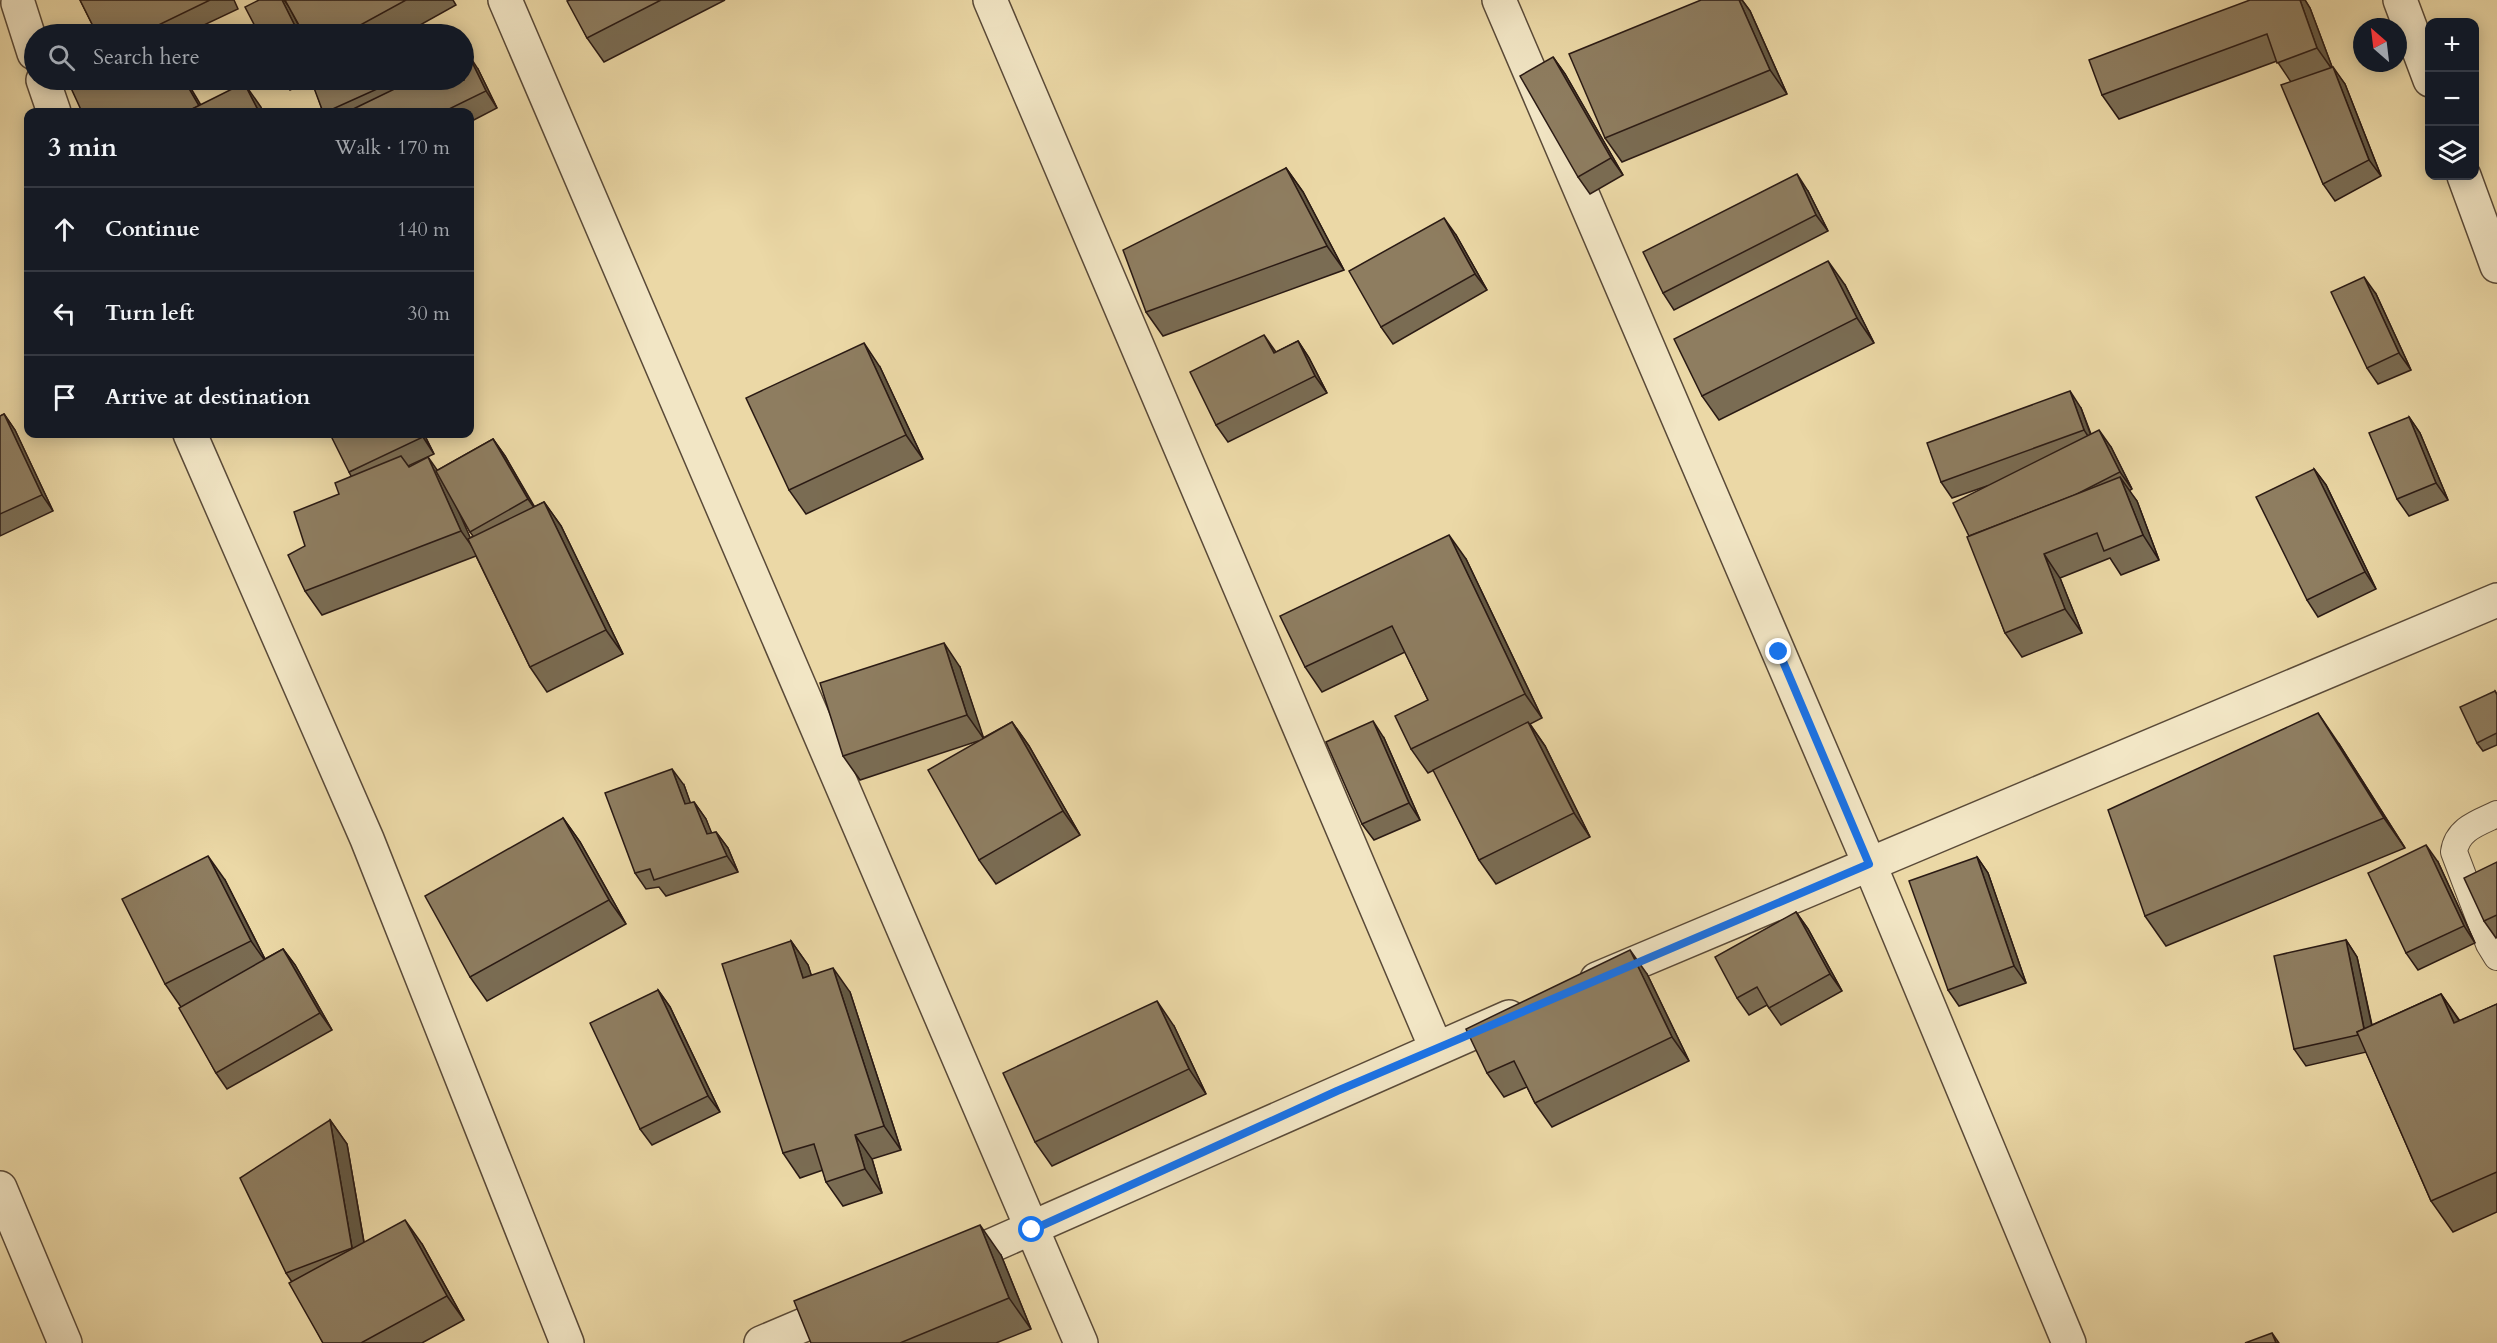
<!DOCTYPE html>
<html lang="en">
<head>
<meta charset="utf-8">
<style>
  :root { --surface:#171b24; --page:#242831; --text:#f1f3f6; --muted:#9ea1a6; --line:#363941 }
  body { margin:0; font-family:Cardo,serif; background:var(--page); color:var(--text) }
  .controls { position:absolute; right:18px; top:18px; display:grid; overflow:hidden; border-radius:12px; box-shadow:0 3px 15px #0003 }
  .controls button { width:54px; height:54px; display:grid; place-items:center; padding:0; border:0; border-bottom:2px solid var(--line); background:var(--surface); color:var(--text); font:30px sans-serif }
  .compass { position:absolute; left:2353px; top:18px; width:54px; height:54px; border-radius:50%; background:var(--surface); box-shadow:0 3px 15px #0003; rotate:332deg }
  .stop { position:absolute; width:18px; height:18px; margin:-14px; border:4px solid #1a73e8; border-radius:50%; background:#fff }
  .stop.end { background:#1a73e8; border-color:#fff; box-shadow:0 2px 6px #0008 }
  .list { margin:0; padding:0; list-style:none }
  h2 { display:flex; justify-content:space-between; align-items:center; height:78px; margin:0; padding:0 24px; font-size:26px }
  h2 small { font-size:20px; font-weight:400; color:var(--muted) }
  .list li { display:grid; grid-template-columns:39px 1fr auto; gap:18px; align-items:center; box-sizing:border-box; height:84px; padding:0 24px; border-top:2px solid var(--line) }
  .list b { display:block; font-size:22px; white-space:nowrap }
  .list em { font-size:20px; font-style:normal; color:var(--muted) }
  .icon { flex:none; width:33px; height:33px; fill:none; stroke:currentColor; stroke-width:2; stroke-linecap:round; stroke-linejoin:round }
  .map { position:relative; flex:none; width:2497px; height:1343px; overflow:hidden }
  .search { position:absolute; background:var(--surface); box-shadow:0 3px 15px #0003; left:24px; top:24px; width:450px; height:66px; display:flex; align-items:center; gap:15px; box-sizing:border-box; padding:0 21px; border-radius:33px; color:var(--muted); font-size:22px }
  .panel { position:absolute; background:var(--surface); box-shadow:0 3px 15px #0003; left:24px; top:108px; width:450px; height:330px; border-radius:12px }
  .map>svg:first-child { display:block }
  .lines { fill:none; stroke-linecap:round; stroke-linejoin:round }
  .service-casing { stroke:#5a4a38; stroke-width:28 }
  .minor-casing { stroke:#5a4a38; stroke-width:36 }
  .tertiary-casing { stroke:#5a4a38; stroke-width:36 }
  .service { stroke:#f2e6c5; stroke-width:26 }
  .minor { stroke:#f2e6c5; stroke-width:33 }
  .tertiary { stroke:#f2e6c5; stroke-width:33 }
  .wall { fill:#7a6c53; stroke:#2a1a14; stroke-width:1.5; fill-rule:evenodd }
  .shaded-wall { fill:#635843; stroke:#2a1a14; stroke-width:1.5 }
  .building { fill:#8e7d60; stroke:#2a1a14; stroke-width:1.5 }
  .route { stroke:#1a73e8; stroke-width:8 }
</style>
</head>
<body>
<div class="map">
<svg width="2497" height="1343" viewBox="0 0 2497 1343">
  <rect width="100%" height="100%" fill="#ebd8a6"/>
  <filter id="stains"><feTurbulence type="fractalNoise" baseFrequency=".00333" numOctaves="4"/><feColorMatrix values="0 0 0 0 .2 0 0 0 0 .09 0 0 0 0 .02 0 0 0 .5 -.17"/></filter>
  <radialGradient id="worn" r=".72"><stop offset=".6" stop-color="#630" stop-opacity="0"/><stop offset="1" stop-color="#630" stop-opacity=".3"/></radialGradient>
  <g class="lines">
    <defs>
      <path id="service" d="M2497,814c-19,9 -40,15 -43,38l35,92 8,13"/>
      <g id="minor">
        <path d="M505,0l576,1343"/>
        <path d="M990,0l446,1048"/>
        <path d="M1499,0l370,863 200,480"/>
        <path d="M18,3l16,50"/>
        <path d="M43,80l11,32"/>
        <path d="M190,434l177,405 200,504"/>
        <path d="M1597,979l900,-379"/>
        <path d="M0,1188l65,155"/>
        <path d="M952,1263l557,-246"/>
        <path d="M761,1343l85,-36"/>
      </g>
      <g id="tertiary">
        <path d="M2400,0l30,80"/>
        <path d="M2464,176l33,90"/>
      </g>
    </defs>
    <use href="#service" class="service-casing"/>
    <use href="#minor" class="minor-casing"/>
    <use href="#tertiary" class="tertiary-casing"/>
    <use href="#service" class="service"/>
    <use href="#minor" class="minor"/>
    <use href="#tertiary" class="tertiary"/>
  </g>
  <g class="wall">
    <path d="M80,0h154l4,9 -53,25h-88z"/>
    <path d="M259,0h25l5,6 -4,-6h168l3,5 -52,29h-100l-13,-24 12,24h-44z"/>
    <path d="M570,0h155l-121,62 -17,-24z"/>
    <path d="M1701,0h41l8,11 37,83 -165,68 -17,-24z"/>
    <path d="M2250,0h55l5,8 22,59 13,17 36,92 -46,25 -12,-17 -32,-102 -14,-21 -158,58 -17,-24z"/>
    <path d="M1553,57l12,17 58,101 -33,19 -12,-17z"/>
    <path d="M478,69l19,39 -27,14v-10h-147l-11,-32 -22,10 -7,-10h181z"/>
    <path d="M1286,168l17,24 41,78 -181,66 -17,-24z"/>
    <path d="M1808,191l20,40 -154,79 -11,-17z"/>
    <path d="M1456,235l31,55 -94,54 -12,-17z"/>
    <path d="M1845,285l29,58 -155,77 -17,-24z"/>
    <path d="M2376,294l35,76 -33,14 -11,-16z"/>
    <path d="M1298,341l11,17 18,35 -99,49 -12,-17 60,-73z"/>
    <path d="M880,367l43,92 -117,55 -17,-24z"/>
    <path d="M2081,408l10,26 20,13 21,42 -3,2 8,10 22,59 -38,15 -11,-17 -50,20 22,55 -60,24 -17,-24 -36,-97 18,-50 -35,12 -11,-16z"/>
    <path d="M4,414l11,16 38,81 -53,25v-120z"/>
    <path d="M2409,417l11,16 28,67 -39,16 -12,-17z"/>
    <path d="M424,434l10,20 -26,12 1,1 29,3 55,-31 12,17 29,51 10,-5 17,24 62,128 -76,38 -17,-25 -54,-111 -154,59 -17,-24v-45l46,-70 -2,-4zM457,509l13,23 3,4 -3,2z"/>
    <path d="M2314,469l12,16 50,104 -58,28 -11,-17z"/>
    <path d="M1466,559l76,159 -12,6 15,22 45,91 -94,47 -17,-24 -45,-90 -6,3 -17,-24 17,-49 -23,-48 -83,40 -17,-25z"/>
    <path d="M960,667l23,71 29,-16 17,24 51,89 -84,49 -17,-24 -1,-119 -118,39 -17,-24z"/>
    <path d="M2495,691l2,3v51l-14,6 -6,-8z"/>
    <path d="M1384,738l36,82 -46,20 -12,-16z"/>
    <path d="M2339,744l66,104 -239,98 -21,-30z"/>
    <path d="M684,785l6,18 4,-1 12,17 5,14 5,-1 12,16 10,24 -72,24 -7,-9 -13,2 -11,-16z"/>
    <path d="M563,818l17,24 46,82 -139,77 -17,-24z"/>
    <path d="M1977,857l11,16 38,110 -67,23 -11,-16z"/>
    <path d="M2438,862l37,81 -57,27 -12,-17z"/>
    <path d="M2497,862v75l-1,1 -12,-17z"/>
    <path d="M225,880l40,79 18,-10 12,16 37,65 -105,59 -11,-16 -35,-66 -16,-23z"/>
    <path d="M1796,912l12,17 34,62 -61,34 -14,-20 -18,10 -12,-17z"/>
    <path d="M2346,940l11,17 15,68 69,-31 19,27 37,-17v208l-44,20 -22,-31 -65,-149 -60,14 -12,-17z"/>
    <path d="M791,941l17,24 3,10 39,17 51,158 -29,9 10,34 -39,13 -17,-24 -3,-12 -23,8 -17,-25z"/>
    <path d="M1647,974l42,87 -137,66 -17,-24 -8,-16 -23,10 -17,-24z"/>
    <path d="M658,990l12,17 50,105 -68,33 -12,-16z"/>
    <path d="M1174,1026l32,68 -154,72 -17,-24z"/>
    <path d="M330,1120l17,24 17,98 58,2 42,76 -42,23h-99l-31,-61 -6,-9z"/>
    <path d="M1001,1255l30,74 -35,14h-185z"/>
  </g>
  <g class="shaded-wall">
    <path d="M282,0h2l5,7 14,27h-4z"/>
    <path d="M1739,0h3l8,11 37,83 -17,-24z"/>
    <path d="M2300,0h5l5,8 24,64 -17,-24z"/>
    <path d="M467,52l11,17 19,39 -11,-17z"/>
    <path d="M1553,57l12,17 58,101 -12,-17z"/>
    <path d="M2333,67l12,17 36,92 -12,-16z"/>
    <path d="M184,80h2l19,32 -6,-6z"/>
    <path d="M244,83l17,24 2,5h-4z"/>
    <path d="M1286,168l17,24 41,78 -17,-24z"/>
    <path d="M1797,174l11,17 20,40 -12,-16z"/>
    <path d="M1444,218l12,17 31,55 -12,-16z"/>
    <path d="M1828,261l17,24 29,58 -17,-25z"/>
    <path d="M2364,277l12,17 35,76 -12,-17z"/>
    <path d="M1264,335l12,17 -2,1z"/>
    <path d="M1298,341l11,17 18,35 -12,-17z"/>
    <path d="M864,343l16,24 43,92 -17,-24z"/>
    <path d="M2070,391l11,17 14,39 -11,-17z"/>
    <path d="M4,414l11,16 38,81 -11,-16z"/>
    <path d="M2409,417l11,16 28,67 -12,-17z"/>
    <path d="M2099,430l12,17 21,42 -12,-17z"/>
    <path d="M421,434h3l10,20 -11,-17z"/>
    <path d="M493,439l12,17 35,60 -12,-17z"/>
    <path d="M428,457l17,24 33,74 -17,-24z"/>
    <path d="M2314,469l12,16 50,104 -11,-17z"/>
    <path d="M2120,477l17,24 22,59 -16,-25z"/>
    <path d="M544,502l17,24 62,128 -17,-24z"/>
    <path d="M1449,535l17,24 76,159 -17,-24z"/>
    <path d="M2044,554l16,24 22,55 -17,-24z"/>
    <path d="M944,643l16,24 24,72 -17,-24z"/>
    <path d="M2318,713l21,31 66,104 -21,-30z"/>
    <path d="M1373,721l11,17 36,82 -11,-17z"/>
    <path d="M1012,722l17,24 51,89 -17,-24z"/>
    <path d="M1528,722l17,24 45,91 -16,-24z"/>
    <path d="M672,769l12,16 13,36 -12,-17z"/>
    <path d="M694,802l12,17 13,32 -12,-17z"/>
    <path d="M563,818l17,24 46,82 -17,-24z"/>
    <path d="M716,832l12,16 10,24 -11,-16z"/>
    <path d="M2426,845l12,17 37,81 -11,-17z"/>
    <path d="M208,856l17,24 43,85 -17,-24z"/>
    <path d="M1977,857l11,16 38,110 -12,-17z"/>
    <path d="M1796,912l12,17 34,62 -12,-17z"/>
    <path d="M2346,940l11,17 20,93 -12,-17z"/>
    <path d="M791,941l17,24 12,37 -17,-24z"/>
    <path d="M283,949l12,16 37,65 -12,-17z"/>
    <path d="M1630,950l17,24 42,87 -17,-24z"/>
    <path d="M833,968l17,24 51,158 -17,-24z"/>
    <path d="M658,990l12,17 50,105 -12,-16z"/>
    <path d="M2441,994l21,31 -8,-2z"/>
    <path d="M1157,1001l17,25 32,68 -17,-25z"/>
    <path d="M330,1120l17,24 22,128 -17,-24z"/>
    <path d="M855,1135l17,24 10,34 -17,-24z"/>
    <path d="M405,1220l17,24 42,76 -17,-24z"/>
    <path d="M980,1225l21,30 30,74 -22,-31z"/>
    <path d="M2272,1333l7,10h-3z"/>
  </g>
  <g class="building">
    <path d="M80,0h130l-70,34h-43z"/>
    <path d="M259,0h23l17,34h-40l-14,-27z"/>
    <path d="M285,0h121l-62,34h-40z"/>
    <path d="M570,0h91l-74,38 -20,-37z"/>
    <path d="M1701,0h38l31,70 -165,68 -36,-84z"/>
    <path d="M2250,0h50l17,48 -40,15 -10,-29 -165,61 -13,-35z"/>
    <path d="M393,30l2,4h-11z"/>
    <path d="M467,52l19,39 -43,21h-96l66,-32h51v-26z"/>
    <path d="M1553,57l58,101 -33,19 -58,-101z"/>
    <path d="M2333,67l36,93 -46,24 -42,-99z"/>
    <path d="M88,80h96l15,26 -13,6h-104l-11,-24z"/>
    <path d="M311,80h86l-71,32h-3z"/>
    <path d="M244,83l15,29h-73z"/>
    <path d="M1286,168l41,78 -181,66 -23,-62z"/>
    <path d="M1797,174l19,41 -153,78 -20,-41z"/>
    <path d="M1444,218l31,56 -94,53 -32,-56z"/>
    <path d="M1828,261l29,57 -155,78 -28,-57z"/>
    <path d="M2364,277l35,76 -32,15 -36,-76z"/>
    <path d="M1264,335l10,18 24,-12 17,35 -99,49 -26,-53z"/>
    <path d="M864,343l42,92 -117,55 -43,-92z"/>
    <path d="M2070,391l14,39 -143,52 -14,-39z"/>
    <path d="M4,414l38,81 -42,19v-98z"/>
    <path d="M2409,417l27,66 -39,16 -28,-66z"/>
    <path d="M2099,430l21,42 -45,23 -106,41 -16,-33z"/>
    <path d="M330,434h91l2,3 -74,35z"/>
    <path d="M493,439l35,60 -58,33 -34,-61z"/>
    <path d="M401,456l8,11 19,-10 33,74 -156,60 -17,-36 17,-9 -11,-34 45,-18 -4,-11z"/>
    <path d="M2314,469l51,103 -58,28 -51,-103z"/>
    <path d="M2120,477l23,58 -39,16 -7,-18 -53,21 21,55 -60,24 -38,-96z"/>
    <path d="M544,502l62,128 -76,37 -62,-128z"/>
    <path d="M1449,535l76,159 -114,55 -16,-33 33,-16 -36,-74 -87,41 -25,-51z"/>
    <path d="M944,643l23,72 -124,41 -23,-73z"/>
    <path d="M2495,691l2,4v38l-20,10 -17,-36z"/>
    <path d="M2318,713l66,105 -239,98 -37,-106z"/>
    <path d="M1373,721l36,82 -47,21 -36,-82z"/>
    <path d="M1012,722l51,89 -84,49 -51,-90z"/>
    <path d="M1528,722l46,91 -95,47 -46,-90z"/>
    <path d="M672,769l13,35 9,-2 13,32 9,-2 11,24 -73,24 -4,-11 -15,4 -30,-80z"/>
    <path d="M563,818l46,82 -139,77 -45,-81z"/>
    <path d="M2426,845l38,81 -58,27 -38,-80z"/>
    <path d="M208,856l43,85 -86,43 -43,-85z"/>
    <path d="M1977,857l37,109 -66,24 -39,-109z"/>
    <path d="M2497,862v53l-13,6 -20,-43z"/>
    <path d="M1796,912l34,62 -61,34 -12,-21 -20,11 -22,-41z"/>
    <path d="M2346,940l18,89 -7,3 1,3 -64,14 -20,-93z"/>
    <path d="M791,941l12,37 30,-10 51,158 -29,9 10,34 -39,13 -12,-38 -31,9 -61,-189z"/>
    <path d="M283,949l37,64 -104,60 -37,-65z"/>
    <path d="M1630,950l42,87 -137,66 -21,-42 -27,12 -21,-44z"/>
    <path d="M658,990l50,106 -68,33 -50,-106z"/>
    <path d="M2441,994l13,29 43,-19v168l-66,29 -74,-169z"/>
    <path d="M1157,1001l32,68 -154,73 -32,-69z"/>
    <path d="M330,1120l22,128 -66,25 -46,-95z"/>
    <path d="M405,1220l42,76 -86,47h-38l-34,-60z"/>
    <path d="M980,1225l29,73 -109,45h-89l-17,-42z"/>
    <path d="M2272,1333l4,10h-31z"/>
  </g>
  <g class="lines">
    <path class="route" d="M1032,1230l305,-139 532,-227 -90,-212"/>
  </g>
  <rect width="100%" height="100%" filter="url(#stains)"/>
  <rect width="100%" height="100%" fill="url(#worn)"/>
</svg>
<div class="controls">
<button>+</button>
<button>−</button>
<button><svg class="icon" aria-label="layers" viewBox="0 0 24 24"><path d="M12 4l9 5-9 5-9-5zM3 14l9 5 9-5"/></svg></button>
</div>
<svg class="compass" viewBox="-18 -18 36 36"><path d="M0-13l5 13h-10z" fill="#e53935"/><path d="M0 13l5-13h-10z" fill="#9ea1a6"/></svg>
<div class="stop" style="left:1032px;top:1230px"></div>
<div class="stop end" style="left:1779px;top:652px"></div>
<div class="search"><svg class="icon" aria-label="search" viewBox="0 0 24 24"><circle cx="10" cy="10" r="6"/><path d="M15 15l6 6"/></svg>Search here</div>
<section class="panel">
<h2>3 min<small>Walk · 170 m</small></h2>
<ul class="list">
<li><svg class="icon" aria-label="ahead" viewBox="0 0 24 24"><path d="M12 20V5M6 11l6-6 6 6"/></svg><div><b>Continue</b></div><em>140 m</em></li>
<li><svg class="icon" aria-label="left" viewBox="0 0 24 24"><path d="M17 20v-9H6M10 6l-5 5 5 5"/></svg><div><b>Turn left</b></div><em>30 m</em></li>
<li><svg class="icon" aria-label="arrive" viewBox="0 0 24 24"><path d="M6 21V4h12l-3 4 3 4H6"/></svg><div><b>Arrive at destination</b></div></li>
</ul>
</section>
</div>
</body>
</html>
